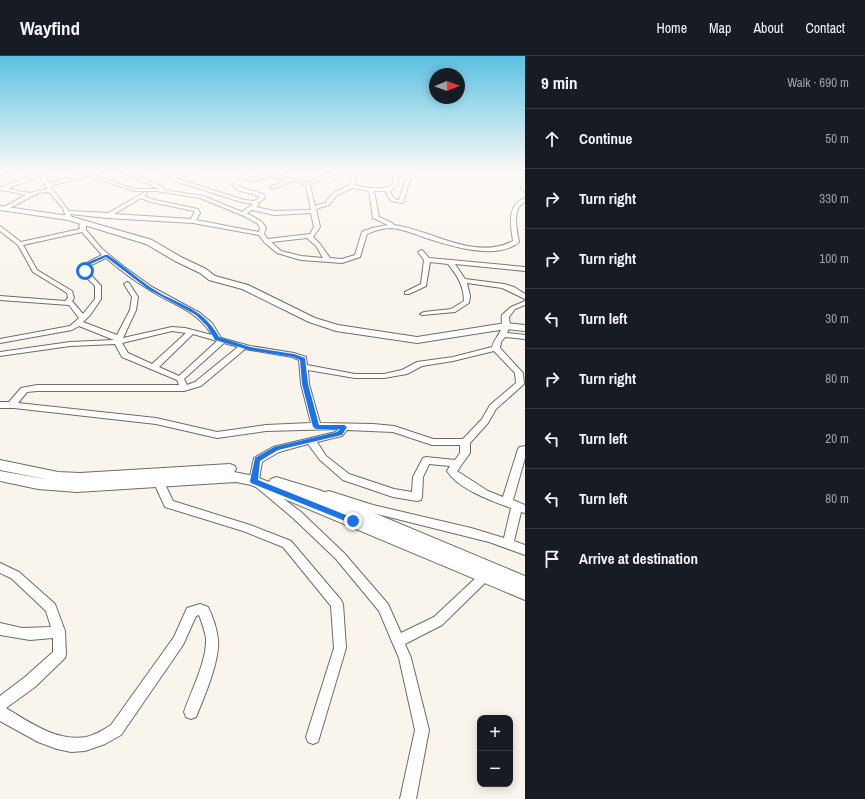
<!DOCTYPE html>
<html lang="en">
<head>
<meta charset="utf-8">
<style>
  :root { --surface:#171b24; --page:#242831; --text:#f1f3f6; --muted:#9ea1a6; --line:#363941 }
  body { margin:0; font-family:"Archivo Narrow",sans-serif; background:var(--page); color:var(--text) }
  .controls { position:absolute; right:12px; bottom:12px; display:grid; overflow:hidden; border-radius:8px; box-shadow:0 2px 10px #0003 }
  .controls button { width:36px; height:36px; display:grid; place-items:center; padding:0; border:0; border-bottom:1px solid var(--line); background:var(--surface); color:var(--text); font:20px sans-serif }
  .compass { position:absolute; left:429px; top:12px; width:36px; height:36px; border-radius:50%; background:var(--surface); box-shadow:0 2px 10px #0003; rotate:89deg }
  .stop { position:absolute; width:12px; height:12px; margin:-9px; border:3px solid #1a73e8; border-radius:50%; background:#fff }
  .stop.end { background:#1a73e8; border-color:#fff; box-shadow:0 1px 4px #0008 }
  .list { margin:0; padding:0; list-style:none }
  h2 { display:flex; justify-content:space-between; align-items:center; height:52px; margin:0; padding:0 16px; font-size:17px }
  h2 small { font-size:13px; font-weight:400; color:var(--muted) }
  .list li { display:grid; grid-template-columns:26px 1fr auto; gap:12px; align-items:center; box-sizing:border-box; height:60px; padding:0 16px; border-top:1px solid var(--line) }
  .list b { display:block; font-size:15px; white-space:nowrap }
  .list em { font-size:13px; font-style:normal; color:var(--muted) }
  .icon { flex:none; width:22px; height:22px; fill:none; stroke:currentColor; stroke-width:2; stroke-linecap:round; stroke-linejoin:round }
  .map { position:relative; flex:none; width:525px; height:743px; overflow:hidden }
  header { display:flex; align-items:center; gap:24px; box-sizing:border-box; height:56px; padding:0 20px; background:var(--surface); border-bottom:1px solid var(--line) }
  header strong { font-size:19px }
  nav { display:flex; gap:22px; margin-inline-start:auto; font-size:14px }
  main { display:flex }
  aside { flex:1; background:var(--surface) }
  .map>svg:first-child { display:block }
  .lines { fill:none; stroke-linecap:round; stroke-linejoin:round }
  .street-casing { stroke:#706c64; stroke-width:2 }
  .secondary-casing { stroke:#706c64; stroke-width:2 }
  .street { fill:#fff; fill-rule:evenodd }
  .secondary { fill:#fff; fill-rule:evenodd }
  .route { fill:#1a73e8 }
</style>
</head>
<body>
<header>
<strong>Wayfind</strong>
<nav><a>Home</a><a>Map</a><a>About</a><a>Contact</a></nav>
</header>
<main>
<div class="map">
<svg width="525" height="743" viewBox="0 0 525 743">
  <rect width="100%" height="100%" fill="#faf5ec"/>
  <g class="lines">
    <defs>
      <g id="street">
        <path d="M7,115h9l-16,4v-2z"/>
        <path d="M39,115h4l6,12 35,-9 -5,-3h6l4,2 16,-2 -12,4 42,14h24l-40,-18h6l38,16 1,3 39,6 39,16 11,-8 -12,-2 -69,-22 -10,-9h5l5,4 21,-4h9l-27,7 69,22 10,1 5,-3v-2l-21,-6 -6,-5 4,-1 7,4 20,6 2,4 -7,5 1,2 -3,2 18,4 37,-1 -5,-25 -13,-4 -21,8 -2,-1v-1l17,-7 -17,-4 -14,5 -19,-4 3,-6h5l-3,4 13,3 14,-5 -1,-2h4l2,3 35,9c19,-18 81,-12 107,-12l-7,11 -6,21 -12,-2 -5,-8v-2h-12l5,26 13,6 2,2c38,5 80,36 119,16 -2,-15 -7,-36 12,-43v4c-14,7 -8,28 -6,40 -22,19 -68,4 -93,-4 -11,-4 -23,-9 -35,-10 -9,0 -17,3 -24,6l-7,23 -18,6 -41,-3 -24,-7 -13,-11 -5,-7 -66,-12 -86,-5 -37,-4 2,4 -3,2 -3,-2 -3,-10 -14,-16 -11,1 -32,17h-4v-2l24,-13 -23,-5 -3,1v-3l30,-12 10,-2zM372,116l22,1 -1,12c-12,6 -26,3 -38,0v-5l-1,-7zM349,117l2,7 -1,5 -17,8 -8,10 -10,3 -5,-20c11,-10 25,-12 39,-13zM399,117l11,1 -5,8 -6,18 -4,-1 -5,-6 1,-3 6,-4zM88,120l47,15h21l44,7 44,18 14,8 2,4 -1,4 -63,-12 4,-7 -2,-4 -43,-9 -11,-4 3,-3 -2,-1 -37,21 -39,-2 -19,-25zM41,121l6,12 -17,4 -22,-4 25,-11zM353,132l16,3 4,27 15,7 -16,3 -10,4 -7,23 -13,4 -12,-1 -10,-14 -7,-7 7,-10 -4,-18 13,-4 8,-10zM141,142l10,4 43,9v2l-3,6 -77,-5zM252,154l22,5 37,-2 3,14 -4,7 -42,5 -4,-5 2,-6 -4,-6 -15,-9zM307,182l9,8 7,12 -22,-2 -20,-5 -10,-9z"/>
        <path d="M523,124h2v12l-4,-5z"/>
        <path d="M82,165h4v9l16,19 21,17 29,21 48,26 12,10 9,15 29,8 44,7 12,4 1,8 48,9h29l18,-4 15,-8 36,-5 39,-10c2,-8 7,-11 9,-18 2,-5 0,-9 1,-14l9,-8 14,-6v4l-10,4 -6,8 1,9 -3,7 18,2v4l-20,-2 -4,5 -1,6 23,25 1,11 -28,25 -8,14 -18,20v10l-13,18 31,20 15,6 15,-48 2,-2 5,-1v12l-12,42 12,5v8l-4,-1 -7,29 11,4v10l-36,-13 -116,-29 -48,-15 -1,-3 1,-3 4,-1 44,14 98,23 33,10 7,-30c-19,-7 -53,-19 -64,-37l3,-5 -21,-2 -6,13 -1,20 -1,3 -4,1 -24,-4 -50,-17 -23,-20 -12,-16 -29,8 -17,10 -3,18 42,32 43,41 44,51 13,29 33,-16 47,-44 4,-2 4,2 2,3 -2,3 -47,46 -37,19 6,14 18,72 -13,69h-16l15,-69 -16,-72 -20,-47 -43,-52 -43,-41 -44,-37 5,-23 19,-11 63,-15 2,-3 -72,2 -49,7 -61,-14 -142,-16h-14v-6h9l12,-14 16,-3h142l-2,-5 -55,-23 -7,-13 -45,2 -70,10v-4l70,-10 44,-2 -35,-14 -7,4 -72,13v-4l70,-13 9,-8 -10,-13 -69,-5v-4l65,5 3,-3 -1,-5 -34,-21 -15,-27 -18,-14v-5l21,16 59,-13 -1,-3zM82,176l20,23 -21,11 5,11 9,9v13l-12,15 -11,-13 2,-3 -2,-7 -35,-21 -14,-25zM106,202c13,11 27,22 42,31 24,16 48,20 64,46l-27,-7 -13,-1 -49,11 13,-28 2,-13 -9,-14 -2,-1 -3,2 8,13 -2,13 -13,25 -34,-13 8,-8 10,-15v-13l-9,-10 -5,-9zM172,275l14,2 -34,31 -24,-11 -6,-10zM193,278l24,7 -38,35 -20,-9zM224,287l14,4 -43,35 -8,3 -3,-6zM245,293l47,8 7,3 2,24 10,39 -45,2 -49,7 -61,-14 -138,-15 9,-11 10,-1h147l17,-5zM494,295l21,22 1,10 -26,22 -8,14 -19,20h-30l-39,-13 -21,-2 -53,-1 -11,-39 -1,-14 47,8h29l23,-4 15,-8 31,-5zM347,374l46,2 39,13h28v8l-5,7 -29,-3 -3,1 -10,19 -1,15 -18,-3 -45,-15 -23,-18 -9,-14 25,-6z"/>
        <path d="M421,194l2,1 6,7 96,9v4l-70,-7 10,15 39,5 10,3 11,7v5l-23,-11 -35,-5 3,13 -1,7 -14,9 -33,3 -2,-1 4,-2 27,-3 13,-8c0,-15 -7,-26 -16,-37l-18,-2 -4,24 -17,8h-4v-2l16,-8 3,-24 -6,-8z"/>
        <path d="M159,423l4,1 10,21 77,24 41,16 50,59 2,4 3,44 -28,94 -5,2 -5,-2 -2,-5 28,-89 -3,-42 -48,-59 -40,-16 -78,-24 -11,-24 1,-3z"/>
        <path d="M0,507l19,9 36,32 10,27 1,23 -1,4 -30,29 -29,21c23,14 51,34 80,29 9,-2 17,-7 25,-12l63,-88 13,-29 13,-4 8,3c5,10 9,22 10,33 2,20 -14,58 -22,77l-5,2 -5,-2 -2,-5c7,-21 23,-51 22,-73 -1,-8 -4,-16 -7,-24l-3,1 -13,29 -62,90 -16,9 -20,7 -14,1 -14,-3 -19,-7 -38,-21v-25l25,-19 28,-25v-14l-23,2 -30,-5v-12l22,5 29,-1 -5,-16 -35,-33 -11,-5z"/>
      </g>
      <g id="secondary">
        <path d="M0,150l69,10 83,24 29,17 25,12 9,7 33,9 67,33 23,7 79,12 89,-14 19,2v6l-19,-2 -89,14 -81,-12 -27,-9 -67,-33 -33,-9 -9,-7 -25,-12 -29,-17 -78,-24 -68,-10z"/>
        <path d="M0,404l58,12 22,1 150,-9 5,2 1,3 -2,3 20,4 15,6 2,-3 5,-2 43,13 206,86v24l-274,-115 -15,-3 -159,10 -39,-3 -38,-8v-10l50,9 -50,-10z"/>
      </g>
    </defs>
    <use href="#street" class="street-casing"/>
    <use href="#secondary" class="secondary-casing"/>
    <use href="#street" class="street"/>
    <use href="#secondary" class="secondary"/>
  </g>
  <linearGradient id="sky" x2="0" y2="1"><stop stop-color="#5bc1e2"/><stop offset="0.53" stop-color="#fdfaf6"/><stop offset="1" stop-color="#fdfaf6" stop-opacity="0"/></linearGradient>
  <rect width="525" height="219" fill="url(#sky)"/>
  <path class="route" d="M105,199h3c14,10 28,22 42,32 28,19 51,18 69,50l31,10 44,7 11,4 3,26 11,41h25l3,2 -5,8 -64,15 -18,11 -2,19 98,39v4h-6l-99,-40 -1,-2 5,-23 19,-11 63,-15 3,-3h-24l-3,-2 -11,-43 -2,-24 -7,-3 -44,-7 -34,-10 -8,-14 -11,-11 -48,-26 -42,-32 -20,9 1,5 -4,1 -1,-7z"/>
</svg>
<div class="controls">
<button>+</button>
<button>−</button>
</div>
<svg class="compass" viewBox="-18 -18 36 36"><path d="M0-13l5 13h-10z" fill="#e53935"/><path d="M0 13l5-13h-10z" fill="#9ea1a6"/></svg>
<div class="stop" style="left:85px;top:215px"></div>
<div class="stop end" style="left:353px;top:465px"></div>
</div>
<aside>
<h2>9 min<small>Walk · 690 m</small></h2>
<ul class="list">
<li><svg class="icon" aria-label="ahead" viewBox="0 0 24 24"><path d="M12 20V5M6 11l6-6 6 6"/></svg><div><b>Continue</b></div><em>50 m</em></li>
<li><svg class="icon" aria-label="right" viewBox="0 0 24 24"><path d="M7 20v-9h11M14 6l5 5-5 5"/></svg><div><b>Turn right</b></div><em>330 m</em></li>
<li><svg class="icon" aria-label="right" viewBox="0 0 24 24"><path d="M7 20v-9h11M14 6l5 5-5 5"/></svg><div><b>Turn right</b></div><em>100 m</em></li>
<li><svg class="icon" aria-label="left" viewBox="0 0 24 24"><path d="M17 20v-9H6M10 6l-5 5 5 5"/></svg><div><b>Turn left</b></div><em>30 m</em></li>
<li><svg class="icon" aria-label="right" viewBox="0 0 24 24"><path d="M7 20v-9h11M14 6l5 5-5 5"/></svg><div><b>Turn right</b></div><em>80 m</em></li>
<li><svg class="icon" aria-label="left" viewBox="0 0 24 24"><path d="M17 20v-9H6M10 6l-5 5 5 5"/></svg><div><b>Turn left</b></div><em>20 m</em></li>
<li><svg class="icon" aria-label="left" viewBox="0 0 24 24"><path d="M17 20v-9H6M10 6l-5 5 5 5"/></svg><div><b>Turn left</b></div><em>80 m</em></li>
<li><svg class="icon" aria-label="arrive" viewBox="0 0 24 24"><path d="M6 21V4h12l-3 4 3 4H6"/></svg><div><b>Arrive at destination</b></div></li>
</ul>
</aside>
</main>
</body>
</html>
